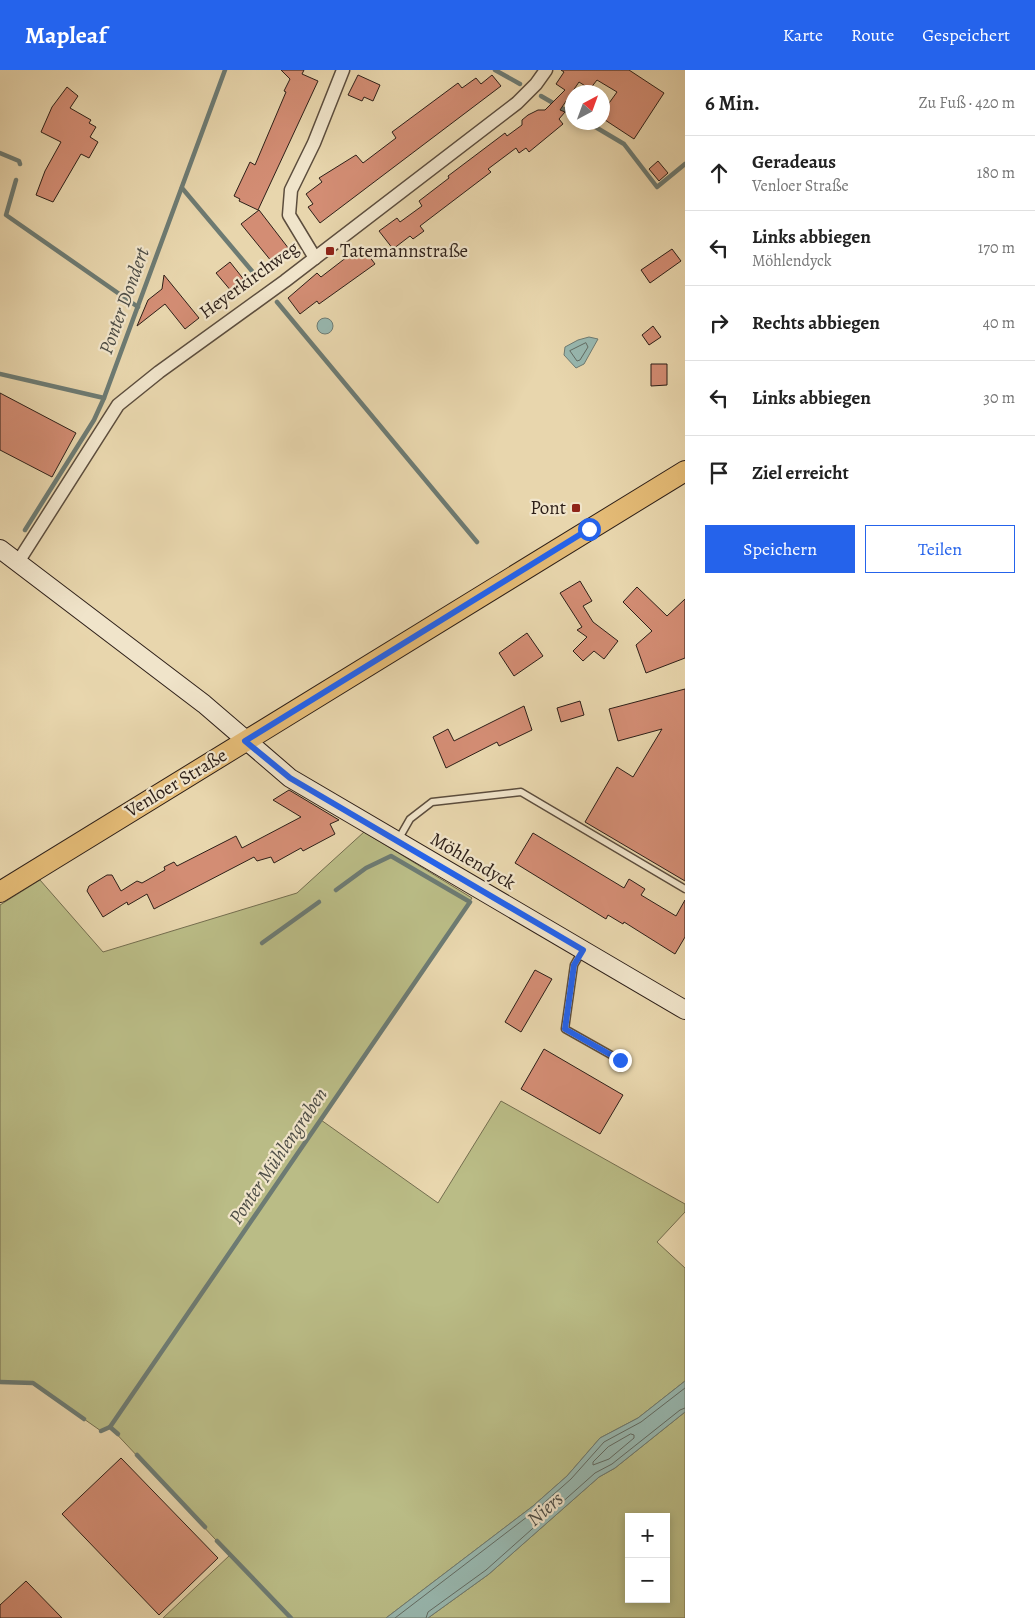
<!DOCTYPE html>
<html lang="de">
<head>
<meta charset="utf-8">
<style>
  :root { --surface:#fff; --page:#f6f6f6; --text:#222; --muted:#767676; --line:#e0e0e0; --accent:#2563eb }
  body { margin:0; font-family:Alegreya,serif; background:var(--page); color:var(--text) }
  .controls { position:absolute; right:15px; bottom:15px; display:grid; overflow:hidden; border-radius:0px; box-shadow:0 2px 8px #0003 }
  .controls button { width:45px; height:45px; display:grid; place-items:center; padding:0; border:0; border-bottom:1px solid var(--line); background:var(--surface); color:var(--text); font:25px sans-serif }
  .compass { position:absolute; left:565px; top:15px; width:45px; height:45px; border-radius:50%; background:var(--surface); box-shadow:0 2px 8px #0003; rotate:41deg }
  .stop { position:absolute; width:15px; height:15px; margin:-11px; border:4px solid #2563eb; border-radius:50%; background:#fff }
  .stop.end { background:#2563eb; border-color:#fff; box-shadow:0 1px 5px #0008 }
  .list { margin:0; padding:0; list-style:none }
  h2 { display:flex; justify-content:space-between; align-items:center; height:65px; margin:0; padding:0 20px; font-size:21px }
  h2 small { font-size:16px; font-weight:400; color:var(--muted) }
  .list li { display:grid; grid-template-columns:32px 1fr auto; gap:15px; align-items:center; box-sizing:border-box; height:75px; padding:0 20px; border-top:1px solid var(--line) }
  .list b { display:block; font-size:19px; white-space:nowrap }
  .list p { margin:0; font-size:16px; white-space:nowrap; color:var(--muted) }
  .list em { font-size:16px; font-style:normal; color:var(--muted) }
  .actions { display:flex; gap:10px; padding:15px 20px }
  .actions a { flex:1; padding:11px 0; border:1px solid var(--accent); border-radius:0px; text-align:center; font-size:18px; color:var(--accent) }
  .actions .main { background:var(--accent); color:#fff }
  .icon { flex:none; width:28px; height:28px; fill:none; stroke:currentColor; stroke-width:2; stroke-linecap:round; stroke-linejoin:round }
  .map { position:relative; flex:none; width:685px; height:1548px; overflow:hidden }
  header { display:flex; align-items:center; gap:30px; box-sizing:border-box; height:70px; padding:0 25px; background:var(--accent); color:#fff }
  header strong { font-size:24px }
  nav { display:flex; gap:28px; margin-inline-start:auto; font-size:18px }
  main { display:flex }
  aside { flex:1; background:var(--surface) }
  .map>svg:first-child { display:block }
  .green { fill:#babc86; stroke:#746e4f; fill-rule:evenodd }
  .water { fill:#98b8b0; stroke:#6d7b73 }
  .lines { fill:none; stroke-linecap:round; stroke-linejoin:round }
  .shore { stroke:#626c64; stroke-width:1 }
  .stream { stroke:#6d7b73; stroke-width:4.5 }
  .building { fill:#d38d74; stroke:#2d1f18 }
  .lane-casing { stroke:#5c4d3d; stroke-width:9 }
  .street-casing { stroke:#5c4d3d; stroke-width:15 }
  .secondary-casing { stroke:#2d1f18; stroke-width:20 }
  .primary-casing { stroke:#2d1f18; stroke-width:22 }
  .lane { stroke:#f0e4ca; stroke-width:6 }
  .street { stroke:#f0e4ca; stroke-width:12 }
  .secondary { stroke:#f0e4ca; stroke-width:18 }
  .primary { stroke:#e4bb76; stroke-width:20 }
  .route { stroke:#2563eb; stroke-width:6 }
  .poi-dot { fill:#8f2418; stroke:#f0e4ca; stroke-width:2 }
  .labels { text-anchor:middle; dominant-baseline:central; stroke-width:4.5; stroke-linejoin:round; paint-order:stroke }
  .poi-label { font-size:19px; fill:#2d1f18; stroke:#f0e4ca; text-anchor:start }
  .street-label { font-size:19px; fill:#2d1f18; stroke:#f0e4ca }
  .water-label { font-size:20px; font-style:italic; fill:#4d4d46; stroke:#f0e4ca }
</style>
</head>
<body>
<header>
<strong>Mapleaf</strong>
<nav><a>Karte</a><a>Route</a><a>Gespeichert</a></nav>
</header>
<main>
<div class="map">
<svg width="685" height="1548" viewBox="0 0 685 1548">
  <rect width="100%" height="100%" fill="#e8d6ad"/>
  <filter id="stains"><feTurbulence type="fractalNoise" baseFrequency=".004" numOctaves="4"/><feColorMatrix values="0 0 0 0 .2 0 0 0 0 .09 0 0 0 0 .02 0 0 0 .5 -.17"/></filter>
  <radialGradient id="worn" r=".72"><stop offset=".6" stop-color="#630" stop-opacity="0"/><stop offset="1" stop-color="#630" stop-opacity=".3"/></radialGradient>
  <g class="green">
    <path d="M364,762l108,66 -151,222 117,83 63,-102 184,103v8l-28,30 28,26v113l-47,37 -38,20 -33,38 -34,30 -147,112h-223l67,-63 -120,-128 -9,4 -68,-48 -33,-1v-477l40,-25 63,72 194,-59z"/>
    <path d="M685,1342v206h-257l61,-44 110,-97 16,-9zM629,1447h37v82h-37z"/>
  </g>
  <g class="water">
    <circle cx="325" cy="256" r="8"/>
    <path d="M589,267l9,2 -14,25 -8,4 -12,-13 1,-8 13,-7z"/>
    <path d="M685,1311v31l-70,56 -16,9 -110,97 -61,44h-42l147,-112 34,-30 33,-38 38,-20z"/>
  </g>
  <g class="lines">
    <g class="shore">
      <path d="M586,273l2,4 -8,13 -3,1 -7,-10z"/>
      <path d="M631,1364l3,1v3l-25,21 -16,6v-3l15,-15z"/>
      <path d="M395,1548l141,-108 35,-31 33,-37 37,-20 44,-34"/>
      <path d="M426,1548l2,-6 58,-42 109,-97 17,-9 68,-54 5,-2"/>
    </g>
    <g class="stream">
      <path d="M495,0l25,14"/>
      <path d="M541,26l31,18"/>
      <path d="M587,52l37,22 33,43 28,-23"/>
      <path d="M0,83l19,8 1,3"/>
      <path d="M16,110l-10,35 132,92"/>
      <path d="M182,118l75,89"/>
      <path d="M277,232l200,240"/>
      <path d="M0,304l104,24"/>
      <path d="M25,460l69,-110 10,-22 121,-328"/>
      <path d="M262,873l57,-41"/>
      <path d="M0,1312l33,1 51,36"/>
      <path d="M110,1357l360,-525 -79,-46 -25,12 -30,22"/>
      <path d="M101,1361l9,-4 8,7"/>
      <path d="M137,1385l68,72"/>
      <path d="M217,1471l74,77"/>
    </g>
  </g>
  <g class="building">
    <path d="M281,0h23l-2,4 16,7 -60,129 -19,-9 1,-2 -6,-3 16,-34 5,3 31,-73 -2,-1 6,-12z"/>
    <path d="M561,0h68l35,23 -30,46 -32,-21v-5l15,-21 -20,-12 -7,9 -11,-7 -19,28 5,2 -6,7 4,5 -34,28 -3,-4 -7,5 -3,-5 -28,21 3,3 -71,54 4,5 -11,8 -3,-3 -17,13 -14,-18 18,-13 3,4 22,-16 -3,-5 30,-23 -1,-2 57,-43 2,3 15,-11v-5l6,-5 10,-5h7l20,-20 -9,-6 8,-12z"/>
    <path d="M358,5l22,10 -7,16 -9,-4 -2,4 -14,-6z"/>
    <path d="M492,5l9,11 -181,137 -12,-16 5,-3 -7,-10 16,-12 -3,-4 37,-23 7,8 33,-25 -4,-6 66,-49 4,5 14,-10 5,6z"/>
    <path d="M67,17l11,9 -8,12 21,12 -2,3 7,4 -6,10 8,5 -9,16 -8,-4 -28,48 -17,-7 9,-24 16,-29 -20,-10 11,-25z"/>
    <path d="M658,91l10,12 -9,8 -10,-12z"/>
    <path d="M259,140l30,39 -17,13 -31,-38z"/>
    <path d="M672,179l9,12 -31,22 -9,-13z"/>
    <path d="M356,180l5,7 5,-5 9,12 -56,40 -2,-3 -17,13 -12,-16 29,-25 4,4z"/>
    <path d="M230,192l15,19 -13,11 -16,-19z"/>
    <path d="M164,205l35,43 -14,11 -20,-25 -28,22 11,-26 14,-11z"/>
    <path d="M653,256l8,11 -12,8 -7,-10z"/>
    <path d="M651,294h16v21l-16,1z"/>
    <path d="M0,323l76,40 -24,44 -52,-27z"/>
    <path d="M580,511l12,20 -9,5 10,16 25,19 -14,18 -10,-8 -11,10 -10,-10 14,-14 -10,-7 5,-3 -22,-34z"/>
    <path d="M637,517l30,29 18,-17v59l-39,15 -10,-28 16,-14 -29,-29z"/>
    <path d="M527,563l16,23 -29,20 -15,-23z"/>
    <path d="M685,619v192l-100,-59 32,-55 16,10 29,-48 -44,12 -9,-32z"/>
    <path d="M580,631l4,14 -23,7 -4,-14z"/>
    <path d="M524,636l8,24 -33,16 -2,-4 -51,26 -13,-31 15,-8 6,12z"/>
    <path d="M289,720l50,30 -9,4 5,10 -32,17 -2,-3 -27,15 -3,-6 -14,4 -3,-4 -100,52 -7,-15 -19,11 -1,-3 -24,15 -16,-26 2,-5 18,-11h5l9,16 16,-10 5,2 23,-13 -1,-3 10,-5 3,4 59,-30 6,12 59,-31 -28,-17z"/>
    <path d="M533,763l91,55 5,-9 16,10 -4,6 35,21 9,-16v37l-10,17 -51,-32 -1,2 -15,-9 -2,4 -91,-56z"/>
    <path d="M535,900l17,9 -31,53 -16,-10z"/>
    <path d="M544,979l79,46 -23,39 -79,-45z"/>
    <path d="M121,1388l97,100 -59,57 -97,-101z"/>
    <path d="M26,1511l36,37h-62v-13z"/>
  </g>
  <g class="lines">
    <defs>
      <g id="lane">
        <path d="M398,770l12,-21 22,-17 89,-10 164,97"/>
        <path d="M582,881l-8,14 -9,64 55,31"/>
      </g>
      <g id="street">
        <path d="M315,188l-26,-43 2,-25 23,-47 29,-73"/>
        <path d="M18,492l100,-157 41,-33 126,-91 232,-178 19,-19 10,-14"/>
      </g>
      <path id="secondary" d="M0,479l204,155 86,74 395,232"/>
      <path id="primary" d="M0,822l685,-421"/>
    </defs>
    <use href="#lane" class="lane-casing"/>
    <use href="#street" class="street-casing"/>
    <use href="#secondary" class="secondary-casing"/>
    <use href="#primary" class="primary-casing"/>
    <use href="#lane" class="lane"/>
    <use href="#street" class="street"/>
    <use href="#secondary" class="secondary"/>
    <use href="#primary" class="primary"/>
  </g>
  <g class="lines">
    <path class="route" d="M589,459l-344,212 45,37 293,172 -9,15 -9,64 55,31"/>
  </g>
  <g class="poi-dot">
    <rect x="325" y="176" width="10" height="10" rx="2.5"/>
    <rect x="571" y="433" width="10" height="10" rx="2.5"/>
  </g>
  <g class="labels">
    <g class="poi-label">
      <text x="340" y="181">Tatemannstraße</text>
      <text x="566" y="438" text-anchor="end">Pont</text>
    </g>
    <g class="street-label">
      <text transform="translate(249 210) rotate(-36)">Heyerkirchweg</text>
      <text transform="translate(176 713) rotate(-31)">Venloer Straße</text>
      <text transform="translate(473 791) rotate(30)">Möhlendyck</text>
    </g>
    <g class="water-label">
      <text transform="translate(124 231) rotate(-70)">Ponter Dondert</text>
      <text transform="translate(278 1086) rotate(-56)">Ponter Mühlengraben</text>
      <text transform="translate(545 1439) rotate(-41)">Niers</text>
    </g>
  </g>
  <rect width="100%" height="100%" filter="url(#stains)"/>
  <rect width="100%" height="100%" fill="url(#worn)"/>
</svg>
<div class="controls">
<button>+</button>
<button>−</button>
</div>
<svg class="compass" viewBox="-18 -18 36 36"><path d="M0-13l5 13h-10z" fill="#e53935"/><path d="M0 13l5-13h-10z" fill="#767676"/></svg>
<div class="stop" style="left:589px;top:459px"></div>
<div class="stop end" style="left:620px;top:990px"></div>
</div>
<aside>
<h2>6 Min.<small>Zu Fuß · 420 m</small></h2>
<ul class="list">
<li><svg class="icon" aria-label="ahead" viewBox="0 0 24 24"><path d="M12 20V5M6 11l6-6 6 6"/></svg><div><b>Geradeaus</b><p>Venloer Straße</p></div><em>180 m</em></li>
<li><svg class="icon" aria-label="left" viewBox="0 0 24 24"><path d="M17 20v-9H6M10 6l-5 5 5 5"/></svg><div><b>Links abbiegen</b><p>Möhlendyck</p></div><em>170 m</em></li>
<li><svg class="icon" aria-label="right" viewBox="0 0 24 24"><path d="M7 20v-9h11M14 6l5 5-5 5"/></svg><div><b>Rechts abbiegen</b></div><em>40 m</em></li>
<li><svg class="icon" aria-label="left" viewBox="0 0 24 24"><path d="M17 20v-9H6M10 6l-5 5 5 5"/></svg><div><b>Links abbiegen</b></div><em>30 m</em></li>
<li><svg class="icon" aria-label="arrive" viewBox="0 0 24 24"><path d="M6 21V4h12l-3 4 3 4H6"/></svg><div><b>Ziel erreicht</b></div></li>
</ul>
<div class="actions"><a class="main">Speichern</a><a>Teilen</a></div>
</aside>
</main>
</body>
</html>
